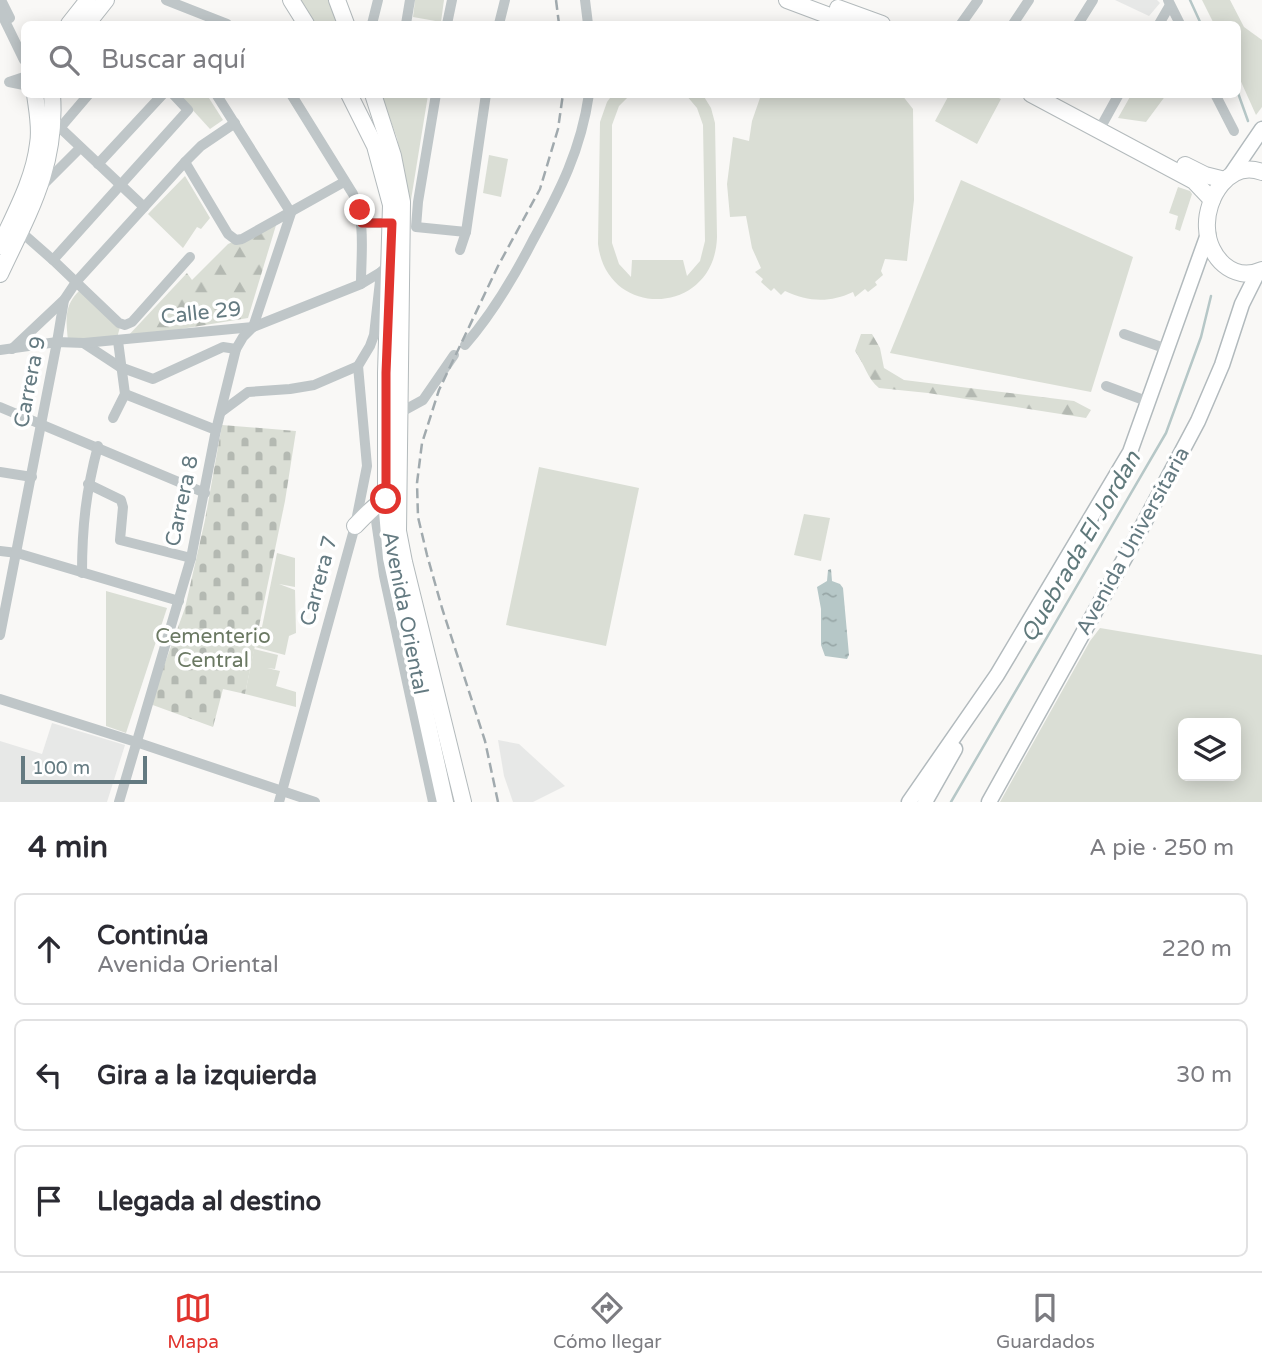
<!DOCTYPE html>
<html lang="es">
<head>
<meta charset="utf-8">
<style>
  :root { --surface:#fff; --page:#f7f7f7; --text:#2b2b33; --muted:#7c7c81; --line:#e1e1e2; --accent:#e1342e }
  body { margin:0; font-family:"Varela Round",sans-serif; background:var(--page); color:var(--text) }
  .controls { position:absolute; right:21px; bottom:21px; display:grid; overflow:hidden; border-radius:10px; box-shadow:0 4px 18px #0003 }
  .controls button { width:63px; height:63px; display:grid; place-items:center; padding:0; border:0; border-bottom:2px solid var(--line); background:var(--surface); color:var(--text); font:35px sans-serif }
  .scale { position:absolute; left:21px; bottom:18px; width:126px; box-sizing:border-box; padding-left:7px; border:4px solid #647a81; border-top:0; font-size:19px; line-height:24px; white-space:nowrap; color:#647a81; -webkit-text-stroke:5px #fff; paint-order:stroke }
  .stop { position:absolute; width:21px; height:21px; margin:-16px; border:5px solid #e1342e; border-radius:50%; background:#fff }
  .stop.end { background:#e1342e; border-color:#fff; box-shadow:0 2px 7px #0008 }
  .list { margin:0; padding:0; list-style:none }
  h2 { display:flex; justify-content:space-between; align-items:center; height:91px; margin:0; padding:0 28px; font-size:30px }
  h2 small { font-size:23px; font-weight:400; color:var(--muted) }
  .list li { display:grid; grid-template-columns:46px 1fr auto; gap:21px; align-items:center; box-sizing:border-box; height:112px; margin:0 14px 14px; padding:0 14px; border:2px solid var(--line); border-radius:10px }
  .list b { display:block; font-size:26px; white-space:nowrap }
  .list p { margin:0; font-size:23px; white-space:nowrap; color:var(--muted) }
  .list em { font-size:23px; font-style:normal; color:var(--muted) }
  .icon { flex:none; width:38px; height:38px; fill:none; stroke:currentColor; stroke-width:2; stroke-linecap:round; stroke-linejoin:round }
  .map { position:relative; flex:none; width:1262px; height:802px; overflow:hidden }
  .search { position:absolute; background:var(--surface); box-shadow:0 4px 18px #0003; left:21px; right:21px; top:21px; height:77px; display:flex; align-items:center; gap:18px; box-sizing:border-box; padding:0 24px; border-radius:10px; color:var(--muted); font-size:26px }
  .sheet { height:469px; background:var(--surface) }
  nav { display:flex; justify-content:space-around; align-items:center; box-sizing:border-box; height:98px; border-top:2px solid var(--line); background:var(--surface); font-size:19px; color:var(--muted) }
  nav a { display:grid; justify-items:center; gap:4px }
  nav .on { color:var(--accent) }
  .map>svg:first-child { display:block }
  .built { fill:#e7e8e7 }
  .green { fill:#daded5; fill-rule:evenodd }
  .forest { fill:url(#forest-firs) }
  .cemetery { fill:url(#cemetery-stones) }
  .water { fill:url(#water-ripples) }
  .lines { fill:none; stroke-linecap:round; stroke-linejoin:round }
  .stream { stroke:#b6c7c7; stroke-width:2.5 }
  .secondary-casing { stroke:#b2babd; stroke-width:17 }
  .primary-casing { stroke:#b3babc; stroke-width:18 }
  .street { stroke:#bfc6c8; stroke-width:10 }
  .secondary { stroke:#fff; stroke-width:14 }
  .primary { stroke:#fff; stroke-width:16 }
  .rail { stroke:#a1aaae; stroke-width:2.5; stroke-dasharray:10 5; stroke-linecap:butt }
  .route { stroke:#e1342e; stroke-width:9 }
  .labels { text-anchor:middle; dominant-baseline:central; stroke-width:7; stroke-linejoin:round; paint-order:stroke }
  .street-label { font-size:21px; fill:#647a81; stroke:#fff }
  .park-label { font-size:21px; fill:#6b7963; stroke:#fff }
  .water-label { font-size:23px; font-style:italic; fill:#5f797b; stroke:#fff }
</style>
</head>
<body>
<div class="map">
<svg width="1262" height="802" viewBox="0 0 1262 802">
  <defs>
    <pattern id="forest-firs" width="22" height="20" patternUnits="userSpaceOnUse" patternTransform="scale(1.75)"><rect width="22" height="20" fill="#daded5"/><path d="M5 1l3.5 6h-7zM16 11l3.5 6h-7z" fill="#b4b9b2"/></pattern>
    <pattern id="cemetery-stones" width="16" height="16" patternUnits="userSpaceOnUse" patternTransform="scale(1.75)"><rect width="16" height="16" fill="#daded5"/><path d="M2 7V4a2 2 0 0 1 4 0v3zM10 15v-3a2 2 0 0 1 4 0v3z" fill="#b4b9b2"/></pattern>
    <pattern id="water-ripples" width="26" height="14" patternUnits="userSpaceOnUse" patternTransform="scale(1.75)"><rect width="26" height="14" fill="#b6c7c7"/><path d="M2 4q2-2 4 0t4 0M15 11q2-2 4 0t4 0" fill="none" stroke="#98a7a7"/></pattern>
  </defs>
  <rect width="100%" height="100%" fill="#f9f8f6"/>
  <g class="built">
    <path d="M1115,0h42l3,3 -11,13z"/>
    <path d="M52,723l73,22 -18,57h-107v-61l42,13z"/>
    <path d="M498,740l21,4 46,42 -32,16h-20l-9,-26z"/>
  </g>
  <g class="green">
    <path d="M296,0h36l10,24h-31z"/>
    <path d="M415,0h29l-3,22 -28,-5z"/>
    <path d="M1202,0h28l14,27 18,13v67l-6,8 -18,-40v-51h-24z"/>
    <path d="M613,94l17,1 -11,11 -7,19v118l7,21 12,13 1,-17h51l4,16 13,-15 5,-20 -2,-116 -6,-17 -11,-13h17l8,13 4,15 2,114c-2,79 -110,84 -119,7l2,-122 7,-20z"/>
    <path d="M179,95h28l16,25 -13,9z"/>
    <path d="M381,95h47l-18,111 -13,-68z"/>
    <path d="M761,95h141l11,14 1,91 -7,61 -22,-2 -4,12 2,4 -8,7 2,3 -9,7 -3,-3 -10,8 -2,-5c-23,11 -45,10 -68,-1l-4,4 -7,-7 -3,3 -10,-9 2,-3 -8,-7 6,-4 -9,-20 -6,-32 -16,1 -3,-33 6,-47 16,4 3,-20z"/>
    <path d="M949,95h43l9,4 -24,45 -42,-23z"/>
    <path d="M1131,95v-1l35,1 -20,27 -28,-4z"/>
    <path d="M489,155l19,4 -7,38 -18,-4z"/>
    <path d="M185,176l25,42 -9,11 -4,-2 -14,21 -35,-34z"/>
    <path d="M961,180l172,77 -42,135 -201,-39z"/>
    <path d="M1178,187l12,4 2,3 -12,37 -5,-2 3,-13 -9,-3z"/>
    <path d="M79,291l41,36 -3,11 -49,2c-2,-21 -4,-34 11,-49z"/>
    <path d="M539,467l100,21 -33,158 -100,-21z"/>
    <path d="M804,514l26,4 -9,43 -27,-6z"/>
    <path d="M277,553l18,5v29l-16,-3 16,6 1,43 -7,3 -4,19 -30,-8 4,-20h3z"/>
    <path d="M106,591l61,17 -41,125 -20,-7z"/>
    <path d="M1100,628l162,27v147h-262l90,-161zM1236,723v53h-53v-53z"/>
    <path d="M254,649l24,6 -3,14 -8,-1 13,3 -4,15 20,6v15l-51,-13z"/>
  </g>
  <g class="forest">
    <path d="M277,222l-29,96 -122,20 61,-65 5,7 36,-36z"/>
    <path d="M861,334h11l8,14 4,20 20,12 170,21 17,9 -5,8 -158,-25 -49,-5c-11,-8 -15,-25 -24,-37z"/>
  </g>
  <path class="cemetery" d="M222,425l74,6 -11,70 -40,193 -22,-5 -10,38 -63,-23 35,-96 20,-88z"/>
  <path class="water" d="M831,569l1,12 8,3 3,4 6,67 -2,4 -22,-3 -4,-11v-36l-4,-22 10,-6 1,-11z"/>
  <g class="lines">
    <g class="stream">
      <path d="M1190,0l11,24"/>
      <path d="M1238,93l10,28"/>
      <path d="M951,802l215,-369 35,-96 10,-41"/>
    </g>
    <defs>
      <g id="secondary">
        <path d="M1232,173l30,-44"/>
        <path d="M909,802l88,-127 133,-223 78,-218"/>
        <path d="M925,802l30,-53"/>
        <path d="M989,802l148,-266 61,-115 24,-56 20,-61 16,-32"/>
      </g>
      <g id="primary">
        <path d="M291,0l15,24"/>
        <path d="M337,0l9,24"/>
        <path d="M787,0l64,24"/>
        <path d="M838,8l44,16"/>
        <path d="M69,24l19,-24"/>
        <path d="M87,24l19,-24"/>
        <path d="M349,94l26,52 16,59 -5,168v126l5,59 54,244"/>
        <path d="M373,94l20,62 9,46 -4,329 6,31 59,240"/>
        <path d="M1031,94l163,87 18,19"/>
        <path d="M1185,165l20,10 20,5"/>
        <path d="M1262,172c-33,-13 -57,27 -55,56 1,29 26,55 55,42"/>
        <path d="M0,246c15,-33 34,-67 38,-102 3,-16 -1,-34 -3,-50"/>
        <path d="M0,274c29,-62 57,-108 52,-180"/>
        <path d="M355,526c12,-12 23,-26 40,-29"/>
      </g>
    </defs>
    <use href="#secondary" class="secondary-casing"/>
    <use href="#primary" class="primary-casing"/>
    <g class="street">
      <path d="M1,0l9,18"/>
      <path d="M166,0l61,24"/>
      <path d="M585,0l3,24"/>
      <path d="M1168,0l12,24"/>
      <path d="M0,11l24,49"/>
      <path d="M372,24l6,-24"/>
      <path d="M406,24l4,-24"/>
      <path d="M447,24l5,-24"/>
      <path d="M499,24l6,-24"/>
      <path d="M961,24l17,-24"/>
      <path d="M1013,24l16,-24"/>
      <path d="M1078,24l15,-24"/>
      <path d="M1159,24l11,-19"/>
      <path d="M24,77l-15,5 15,3"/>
      <path d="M291,94l62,100c13,29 8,59 8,90"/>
      <path d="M436,94l-18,108 -2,25 50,5"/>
      <path d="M1215,94l19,37"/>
      <path d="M54,122l90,85"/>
      <path d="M1103,123l16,-29"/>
      <path d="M60,128l29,-34"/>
      <path d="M185,162l43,72 8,6 6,-1 102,-57"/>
      <path d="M98,164l65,-70"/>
      <path d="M41,187l39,-39"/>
      <path d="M362,223h30"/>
      <path d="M20,231l33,29 66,63 6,2 7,-3 58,-65"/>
      <path d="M460,250l6,-18 20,-138"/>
      <path d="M53,260l135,-150 -15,-16"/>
      <path d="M1124,334l43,15"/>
      <path d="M85,344l35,23 33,12 70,-32 13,2"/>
      <path d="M465,345c28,-32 49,-68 68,-105 27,-49 48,-90 56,-146"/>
      <path d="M12,349l52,-49 12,-18 109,-120 16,-16 34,-23"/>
      <path d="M0,350l57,-8 27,1 169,-16 108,-43 20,-12 9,-9"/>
      <path d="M1106,386l43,16"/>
      <path d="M125,394l91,36"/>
      <path d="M0,407l205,86"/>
      <path d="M221,412l27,-20 42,-3 24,-4 44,-19 12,-20 4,-11 7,-63"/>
      <path d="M401,412l22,-12 31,-45"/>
      <path d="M113,418l12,-24 -7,-53"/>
      <path d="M0,472l32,5"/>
      <path d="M88,484l33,16 2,7 -3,33 71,18"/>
      <path d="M374,507l10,69 49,226"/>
      <path d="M0,551l17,2 162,48"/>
      <path d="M82,573c0,-46 4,-82 16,-127"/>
      <path d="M0,635l57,-293 7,-42"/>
      <path d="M0,699l136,43 179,60"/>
      <path d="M119,802l72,-244 25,-128 20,-81 7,-12 10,-10 38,-114 -75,-119"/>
      <path d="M279,802l76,-276 12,-60 -9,-100"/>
    </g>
    <use href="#secondary" class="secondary"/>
    <use href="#primary" class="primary"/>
    <g class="rail">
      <path d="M556,0l3,24"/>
      <path d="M498,802l-13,-61 -43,-133 -15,-53 -9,-38 -1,-34 5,-40 17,-53 59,-124 42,-77 18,-60 5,-35"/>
    </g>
  </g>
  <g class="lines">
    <path class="route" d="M360,210l2,13h30l-6,150v126"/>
  </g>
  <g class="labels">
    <g class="street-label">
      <text transform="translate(201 313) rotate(-6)">Calle 29</text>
      <text transform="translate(30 382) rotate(-79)">Carrera 9</text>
      <text transform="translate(182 501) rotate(-78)">Carrera 8</text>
      <text transform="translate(1133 541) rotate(-61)">Avenida Universitaria</text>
      <text transform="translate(319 581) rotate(-75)">Carrera 7</text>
      <text transform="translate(405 613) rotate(79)">Avenida Oriental</text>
    </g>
    <g class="park-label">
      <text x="213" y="636">Cementerio<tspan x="213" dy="24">Central</tspan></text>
    </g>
    <g class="water-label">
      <text transform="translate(1081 547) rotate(-60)">Quebrada El Jordan</text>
    </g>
  </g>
</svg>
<div class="controls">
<button><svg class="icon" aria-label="layers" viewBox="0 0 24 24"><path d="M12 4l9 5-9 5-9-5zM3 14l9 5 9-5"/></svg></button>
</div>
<div class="scale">100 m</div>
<div class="stop" style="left:386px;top:499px"></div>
<div class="stop end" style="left:360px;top:210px"></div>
<div class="search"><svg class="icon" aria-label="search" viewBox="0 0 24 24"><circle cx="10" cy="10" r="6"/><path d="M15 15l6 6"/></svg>Buscar aquí</div>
</div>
<section class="sheet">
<h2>4 min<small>A pie · 250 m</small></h2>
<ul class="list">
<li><svg class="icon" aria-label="ahead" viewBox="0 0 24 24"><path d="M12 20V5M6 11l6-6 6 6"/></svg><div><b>Continúa</b><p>Avenida Oriental</p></div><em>220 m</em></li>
<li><svg class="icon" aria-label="left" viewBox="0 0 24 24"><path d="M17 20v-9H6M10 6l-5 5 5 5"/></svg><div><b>Gira a la izquierda</b></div><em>30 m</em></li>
<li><svg class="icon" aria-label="arrive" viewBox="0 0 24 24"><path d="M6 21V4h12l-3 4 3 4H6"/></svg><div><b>Llegada al destino</b></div></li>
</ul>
</section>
<nav>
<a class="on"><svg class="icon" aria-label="map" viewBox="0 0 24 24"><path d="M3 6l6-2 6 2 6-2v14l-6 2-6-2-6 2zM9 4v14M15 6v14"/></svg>Mapa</a>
<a><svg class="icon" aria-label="directions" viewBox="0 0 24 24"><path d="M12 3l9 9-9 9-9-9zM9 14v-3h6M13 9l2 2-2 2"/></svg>Cómo llegar</a>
<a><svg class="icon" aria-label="saved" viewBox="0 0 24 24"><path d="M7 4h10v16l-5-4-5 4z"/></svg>Guardados</a>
</nav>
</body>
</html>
